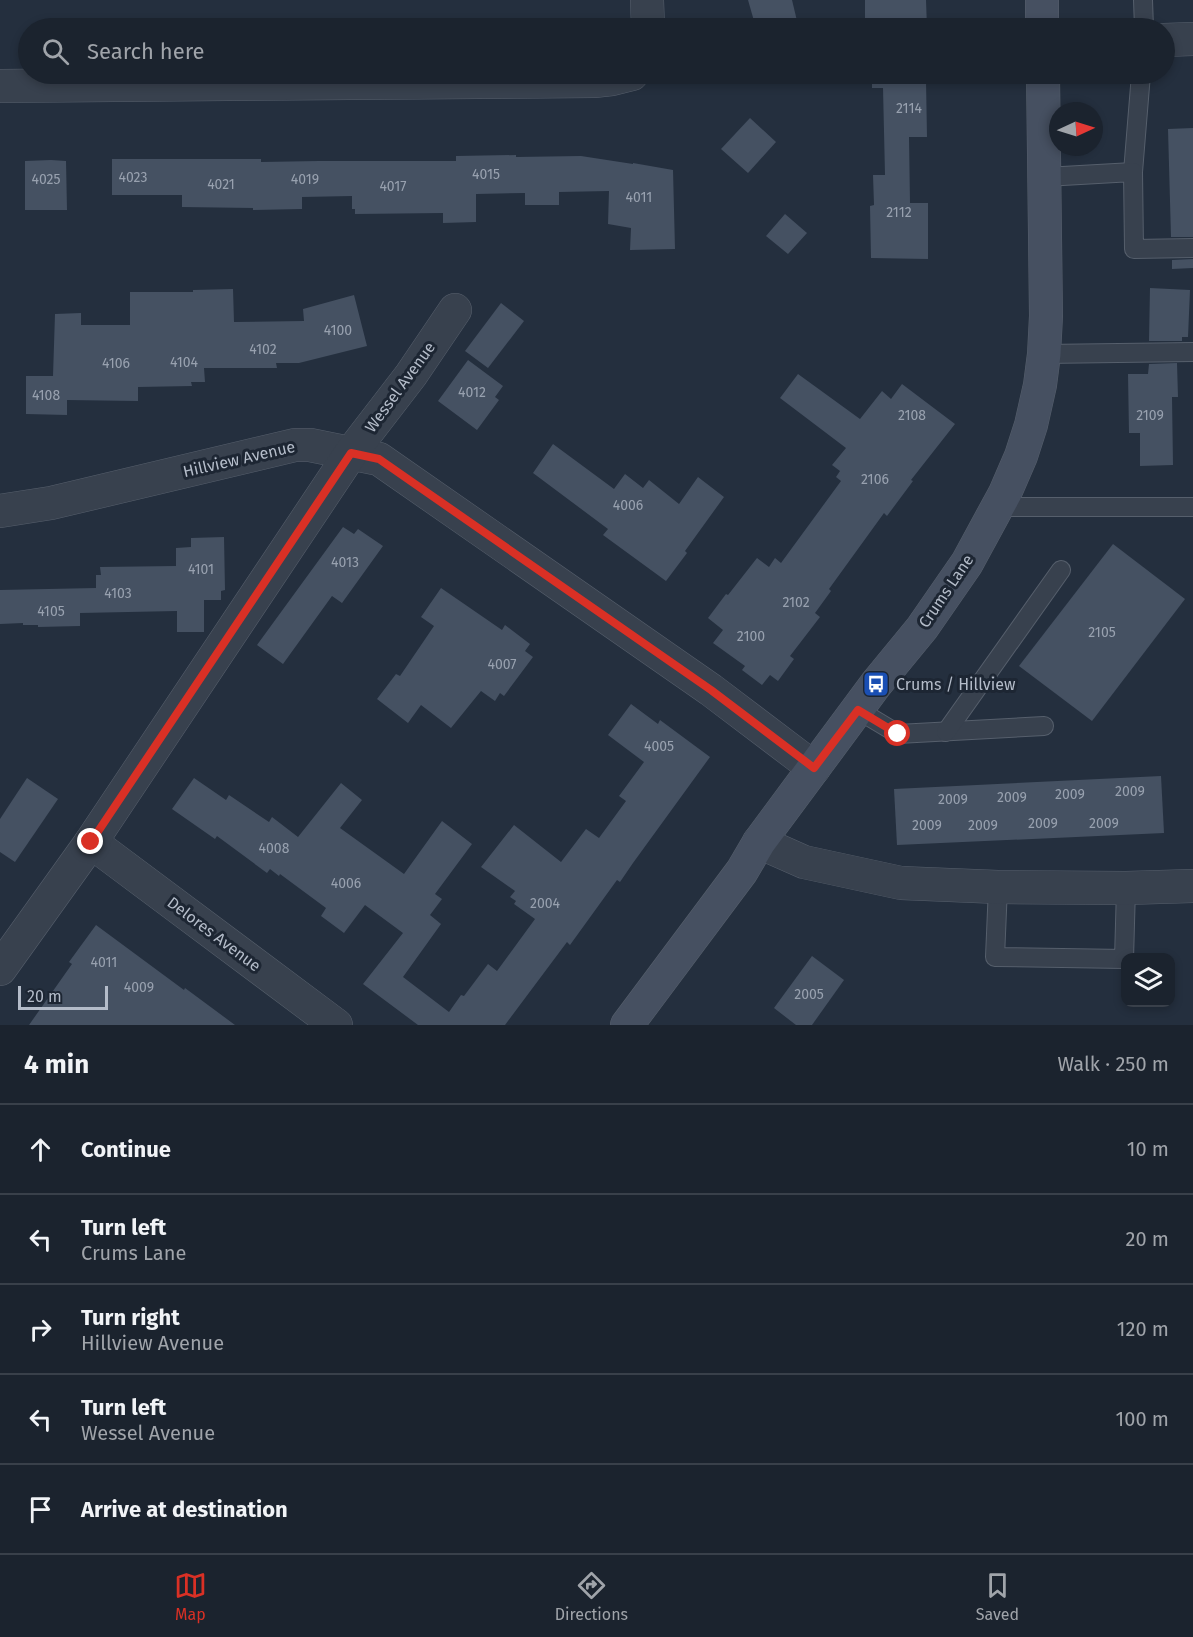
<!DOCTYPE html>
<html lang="en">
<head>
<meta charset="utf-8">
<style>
  :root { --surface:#1b232e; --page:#282f3a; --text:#f1f3f6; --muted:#a0a4aa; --line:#39404a; --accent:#d93025 }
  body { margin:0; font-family:"Fira Sans",sans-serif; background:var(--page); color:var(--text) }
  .controls { position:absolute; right:18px; bottom:18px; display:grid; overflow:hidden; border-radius:12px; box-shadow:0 3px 9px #0003 }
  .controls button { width:54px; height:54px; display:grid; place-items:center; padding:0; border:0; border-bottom:2px solid var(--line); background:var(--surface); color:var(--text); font:30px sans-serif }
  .compass { position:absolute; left:1049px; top:102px; width:54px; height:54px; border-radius:50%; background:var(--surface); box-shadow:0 3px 9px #0003; rotate:86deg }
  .scale { position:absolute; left:18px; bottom:15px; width:90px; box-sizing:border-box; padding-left:6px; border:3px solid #b4bcc9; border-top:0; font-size:16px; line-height:21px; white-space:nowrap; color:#b4bcc9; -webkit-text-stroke:4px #1d2633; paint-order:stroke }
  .stop { position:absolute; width:18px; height:18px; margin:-14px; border:4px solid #d93025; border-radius:50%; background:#fff }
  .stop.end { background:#d93025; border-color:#fff; box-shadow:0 2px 6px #0008 }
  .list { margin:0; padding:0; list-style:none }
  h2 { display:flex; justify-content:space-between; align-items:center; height:78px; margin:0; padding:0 24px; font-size:26px }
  h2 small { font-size:20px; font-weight:400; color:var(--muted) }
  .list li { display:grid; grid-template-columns:39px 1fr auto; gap:18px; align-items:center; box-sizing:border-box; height:90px; padding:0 24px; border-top:2px solid var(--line) }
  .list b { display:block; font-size:22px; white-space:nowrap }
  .list p { margin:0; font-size:20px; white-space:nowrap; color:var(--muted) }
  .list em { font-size:20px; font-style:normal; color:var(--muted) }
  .icon { flex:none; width:33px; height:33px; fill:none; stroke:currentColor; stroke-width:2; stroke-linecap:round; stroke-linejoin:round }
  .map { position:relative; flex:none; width:1193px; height:1025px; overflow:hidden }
  .search { position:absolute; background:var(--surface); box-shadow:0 3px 9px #0003; left:18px; right:18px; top:18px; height:66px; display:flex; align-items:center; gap:15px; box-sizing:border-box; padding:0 21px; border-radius:33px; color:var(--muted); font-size:22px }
  .sheet { height:528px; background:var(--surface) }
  nav { display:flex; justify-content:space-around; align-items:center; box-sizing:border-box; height:84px; border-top:2px solid var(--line); background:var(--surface); font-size:16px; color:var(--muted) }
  nav a { display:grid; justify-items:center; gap:3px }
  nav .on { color:var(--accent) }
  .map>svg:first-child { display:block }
  .building { fill:#455162 }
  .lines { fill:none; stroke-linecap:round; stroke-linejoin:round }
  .lane-casing { stroke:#565f6c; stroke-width:20 }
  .street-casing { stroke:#565f6c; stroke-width:34 }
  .secondary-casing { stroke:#565f6c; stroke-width:34 }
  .lane { stroke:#38414e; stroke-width:18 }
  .street { stroke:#38414e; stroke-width:33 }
  .secondary { stroke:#465061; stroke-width:33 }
  .route { stroke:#d93025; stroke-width:8 }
  .labels { text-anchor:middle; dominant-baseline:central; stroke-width:6; stroke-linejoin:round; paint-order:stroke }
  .number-label { font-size:14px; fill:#98a1af }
  .street-label { font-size:16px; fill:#b4bcc9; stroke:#1d2633 }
  .poi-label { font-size:16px; fill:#b4bcc9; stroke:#1d2633; text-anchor:start }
</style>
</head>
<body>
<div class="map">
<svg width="1193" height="1025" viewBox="0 0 1193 1025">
  <rect width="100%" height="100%" fill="#242f3e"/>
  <g class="building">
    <path d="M748,0h44l6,25 -13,3h-29z"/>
    <path d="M865,0h61l1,28h-62z"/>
    <path d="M872,74h37v7l17,-1 1,57h-18l1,66h18v56l-57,-1 -1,-52 4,-1 -1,-30h12l-2,-87h-11z"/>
    <path d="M750,118l26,24 -28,31 -27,-24z"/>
    <path d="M1193,128v109h-22l-3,-108z"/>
    <path d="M516,155v2l65,-1 52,8v-1l40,7 2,79 -45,1 1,-22 -23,-4 1,-33 -50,1v13h-34v-12l-49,1v28l-33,1v-10l-88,1v-5h-3v-13l-50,1v12l-49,1v-2l-71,-1v-12h-70v-36h149v3l58,-1h137v-5z"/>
    <path d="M51,160l15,1 1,49h-42v-49z"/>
    <path d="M785,214l22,19 -19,21 -22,-18z"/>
    <path d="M1193,259v9l-21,1v-9z"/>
    <path d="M1150,288l40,2 -2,47h-6v4h-33z"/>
    <path d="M233,289l1,33 70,-1 -1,-12 51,-14 13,51 -68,17h-23l1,5h-73l1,14h-14l1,4 -54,1v14l-71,-1v15l-41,-1v-38h27l2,-62 26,-1v12h49v-33h63v-2z"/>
    <path d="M501,303l23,18 -36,47 -23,-17z"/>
    <path d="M468,360l35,26 -8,11 4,3 -22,30 -39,-29z"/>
    <path d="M1177,363l1,34h-6l1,68 -33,1v-33h-11l-1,-59h20l1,-10z"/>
    <path d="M798,374l62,45 22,-28 9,8 11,-15 53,40 -44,56 2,1 -26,35 -3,-3 -55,76 2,2 -16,22 5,4 -30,39 4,3 -16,22 -8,-6 -8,10 -20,-15 3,-4 -32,-23 10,-13 -15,-12 18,-24 2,1 29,-37 12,9 6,-9 6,5 60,-82 -5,-4 4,-6 -8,-6 14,-17 -66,-50z"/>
    <path d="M553,444l61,45 11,-15 18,14 6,-8 30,24 19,-27 26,20 -39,54 2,2 -21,28 -63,-46 5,-6 -75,-56z"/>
    <path d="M343,527l11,7 4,-5 25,17 -41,57 -10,-7 -49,68 -26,-19z"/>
    <path d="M224,537l1,53 -4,1v9h-17v32h-27v-21l-97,2v13l-42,1v-2h-15v-2l-23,1v-34l96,-2v-13h5l-1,-8 76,-1v-18l15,-1v-9z"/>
    <path d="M1113,544l72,55 -93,122 -73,-55z"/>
    <path d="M441,588l61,42 3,-5 25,19 -5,7 8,6 -29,39 -4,-3 -5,8 -14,-10 -30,37 -30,-23 -13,18 -31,-24 19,-25 4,2 34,-50 -13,-9z"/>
    <path d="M631,704l27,20 2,-4 50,37 -77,106 -13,19 -3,-2 -47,65 -3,-3 -62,83h-87l-55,-41 40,-51 -38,-28 -21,28 -23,-17 5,-8 -46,-34 -1,2 -9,-7 -3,4 -50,-37 -2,3 -43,-30 22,-31 32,22 3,-5 40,27 3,-5 26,20 43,-54 21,17 -22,28 64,46 38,-53 30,23 -37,50 7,5 -12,16 11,9 -38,53 46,35 12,-17 3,1 24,-32 9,7 38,-52 -21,-15 2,-3 -6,-4 5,-6 -34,-24 33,-42 47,37 25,-33 13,9 27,-37 -7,-5 25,-34 -36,-27z"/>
    <path d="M1161,776l3,57 -267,12 -3,-56z"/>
    <path d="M27,778l31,21 -43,63 -15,-10v-33z"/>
    <path d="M96,925l88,65 1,-2 50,37h-206l43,-61 -3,-2z"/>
    <path d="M812,956l32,24 -32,45h-16l-22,-17z"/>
  </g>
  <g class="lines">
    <defs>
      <g id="lane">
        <path d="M1143,0l1,28"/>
        <path d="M1133,172l8,-98"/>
        <path d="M1045,177l88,-5 1,77 59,-1"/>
        <path d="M1044,354l149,-2"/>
        <path d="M997,507h196"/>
        <path d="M858,710l40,24 146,-8"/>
        <path d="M946,732l115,-162"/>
        <path d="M998,887l-3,70 129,2 2,-71"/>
      </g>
      <g id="street">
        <path d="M647,0l1,28"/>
        <path d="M1164,40l29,-1"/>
        <path d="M0,86l594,-5 18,-2 20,-5"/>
        <path d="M0,511l51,-8 244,-58h15l69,14 332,231 103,78"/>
        <path d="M91,842l245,183"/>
        <path d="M759,842l45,20 97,21 97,4 128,1 67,-2"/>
        <path d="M0,969l91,-127 260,-389 60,-78 44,-65"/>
      </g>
      <g id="secondary">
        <path d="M1042,0v28"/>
        <path d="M627,1025l115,-154 17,-29 117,-158 46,-56 45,-65 38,-70 16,-37 10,-31 9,-40 4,-31 2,-38 -3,-242"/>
      </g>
    </defs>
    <use href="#lane" class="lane-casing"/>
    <use href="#street" class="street-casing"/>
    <use href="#secondary" class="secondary-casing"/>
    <use href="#lane" class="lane"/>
    <use href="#street" class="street"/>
    <use href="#secondary" class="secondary"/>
  </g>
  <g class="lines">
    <path class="route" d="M91,842l260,-389 28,6 332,231 103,78 44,-58 40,24"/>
  </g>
  <defs>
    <symbol id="bus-square" viewBox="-11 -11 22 22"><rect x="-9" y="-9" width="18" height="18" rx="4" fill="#1a4fb4" stroke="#1d2633"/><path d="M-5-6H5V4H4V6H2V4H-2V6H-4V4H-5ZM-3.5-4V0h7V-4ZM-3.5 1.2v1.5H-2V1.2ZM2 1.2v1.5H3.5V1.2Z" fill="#fff"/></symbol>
  </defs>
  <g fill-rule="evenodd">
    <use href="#bus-square" x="861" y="669" width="30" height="30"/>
  </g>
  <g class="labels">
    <g class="number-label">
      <text x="909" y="108">2114</text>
      <text x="486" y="174">4015</text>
      <text x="133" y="177">4023</text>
      <text x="46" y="179">4025</text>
      <text x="305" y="179">4019</text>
      <text x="221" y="184">4021</text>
      <text x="393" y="186">4017</text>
      <text x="639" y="197">4011</text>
      <text x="899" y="212">2112</text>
      <text x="338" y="330">4100</text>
      <text x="263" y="349">4102</text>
      <text x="184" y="362">4104</text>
      <text x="116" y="363">4106</text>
      <text x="472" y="392">4012</text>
      <text x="46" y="395">4108</text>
      <text x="912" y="415">2108</text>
      <text x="1150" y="415">2109</text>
      <text x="875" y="479">2106</text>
      <text x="628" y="505">4006</text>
      <text x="345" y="562">4013</text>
      <text x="201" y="569">4101</text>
      <text x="118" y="593">4103</text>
      <text x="796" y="602">2102</text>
      <text x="51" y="611">4105</text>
      <text x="1102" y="632">2105</text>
      <text x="751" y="636">2100</text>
      <text x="502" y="664">4007</text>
      <text x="659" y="746">4005</text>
      <text x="1130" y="791">2009</text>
      <text x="1070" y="794">2009</text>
      <text x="1012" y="797">2009</text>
      <text x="953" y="799">2009</text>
      <text x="1043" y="823">2009</text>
      <text x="1104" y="823">2009</text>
      <text x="927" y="825">2009</text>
      <text x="983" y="825">2009</text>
      <text x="274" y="848">4008</text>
      <text x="346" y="883">4006</text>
      <text x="545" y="903">2004</text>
      <text x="104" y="962">4011</text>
      <text x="139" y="987">4009</text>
      <text x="809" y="994">2005</text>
    </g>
    <g class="street-label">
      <text transform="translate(400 387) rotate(-54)">Wessel Avenue</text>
      <text transform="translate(239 459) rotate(-13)">Hillview Avenue</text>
      <text transform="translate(946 591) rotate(-56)">Crums Lane</text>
      <text transform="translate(214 934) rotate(37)">Delores Avenue</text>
    </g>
    <g class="poi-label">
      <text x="896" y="684">Crums / Hillview</text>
    </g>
  </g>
</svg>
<div class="controls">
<button><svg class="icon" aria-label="layers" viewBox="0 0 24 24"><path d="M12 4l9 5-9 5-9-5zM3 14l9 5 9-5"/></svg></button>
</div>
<svg class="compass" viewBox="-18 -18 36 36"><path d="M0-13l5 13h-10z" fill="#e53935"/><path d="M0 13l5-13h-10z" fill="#a0a4aa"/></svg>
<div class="scale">20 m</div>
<div class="stop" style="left:898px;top:734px"></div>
<div class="stop end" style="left:91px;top:842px"></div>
<div class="search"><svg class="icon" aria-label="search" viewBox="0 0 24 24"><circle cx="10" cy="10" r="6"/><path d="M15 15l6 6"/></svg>Search here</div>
</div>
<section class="sheet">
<h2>4 min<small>Walk · 250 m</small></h2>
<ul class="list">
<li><svg class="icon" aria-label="ahead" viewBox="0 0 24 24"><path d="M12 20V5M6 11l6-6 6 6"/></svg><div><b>Continue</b></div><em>10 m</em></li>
<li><svg class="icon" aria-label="left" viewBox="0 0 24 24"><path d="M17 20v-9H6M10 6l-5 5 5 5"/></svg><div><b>Turn left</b><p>Crums Lane</p></div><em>20 m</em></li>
<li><svg class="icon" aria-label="right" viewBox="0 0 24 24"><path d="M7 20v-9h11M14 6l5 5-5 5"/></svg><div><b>Turn right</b><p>Hillview Avenue</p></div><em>120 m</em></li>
<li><svg class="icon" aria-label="left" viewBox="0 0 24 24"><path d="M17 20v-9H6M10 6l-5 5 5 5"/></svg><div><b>Turn left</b><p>Wessel Avenue</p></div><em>100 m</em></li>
<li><svg class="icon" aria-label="arrive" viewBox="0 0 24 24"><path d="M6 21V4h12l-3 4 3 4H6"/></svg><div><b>Arrive at destination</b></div></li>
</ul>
</section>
<nav>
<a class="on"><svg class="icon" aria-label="map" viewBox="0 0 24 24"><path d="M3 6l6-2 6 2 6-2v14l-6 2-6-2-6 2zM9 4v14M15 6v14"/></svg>Map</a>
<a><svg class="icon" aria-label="directions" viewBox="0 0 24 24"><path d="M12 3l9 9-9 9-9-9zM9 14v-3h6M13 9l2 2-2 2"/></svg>Directions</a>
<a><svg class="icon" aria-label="saved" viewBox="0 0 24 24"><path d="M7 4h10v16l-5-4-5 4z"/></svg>Saved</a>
</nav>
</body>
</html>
